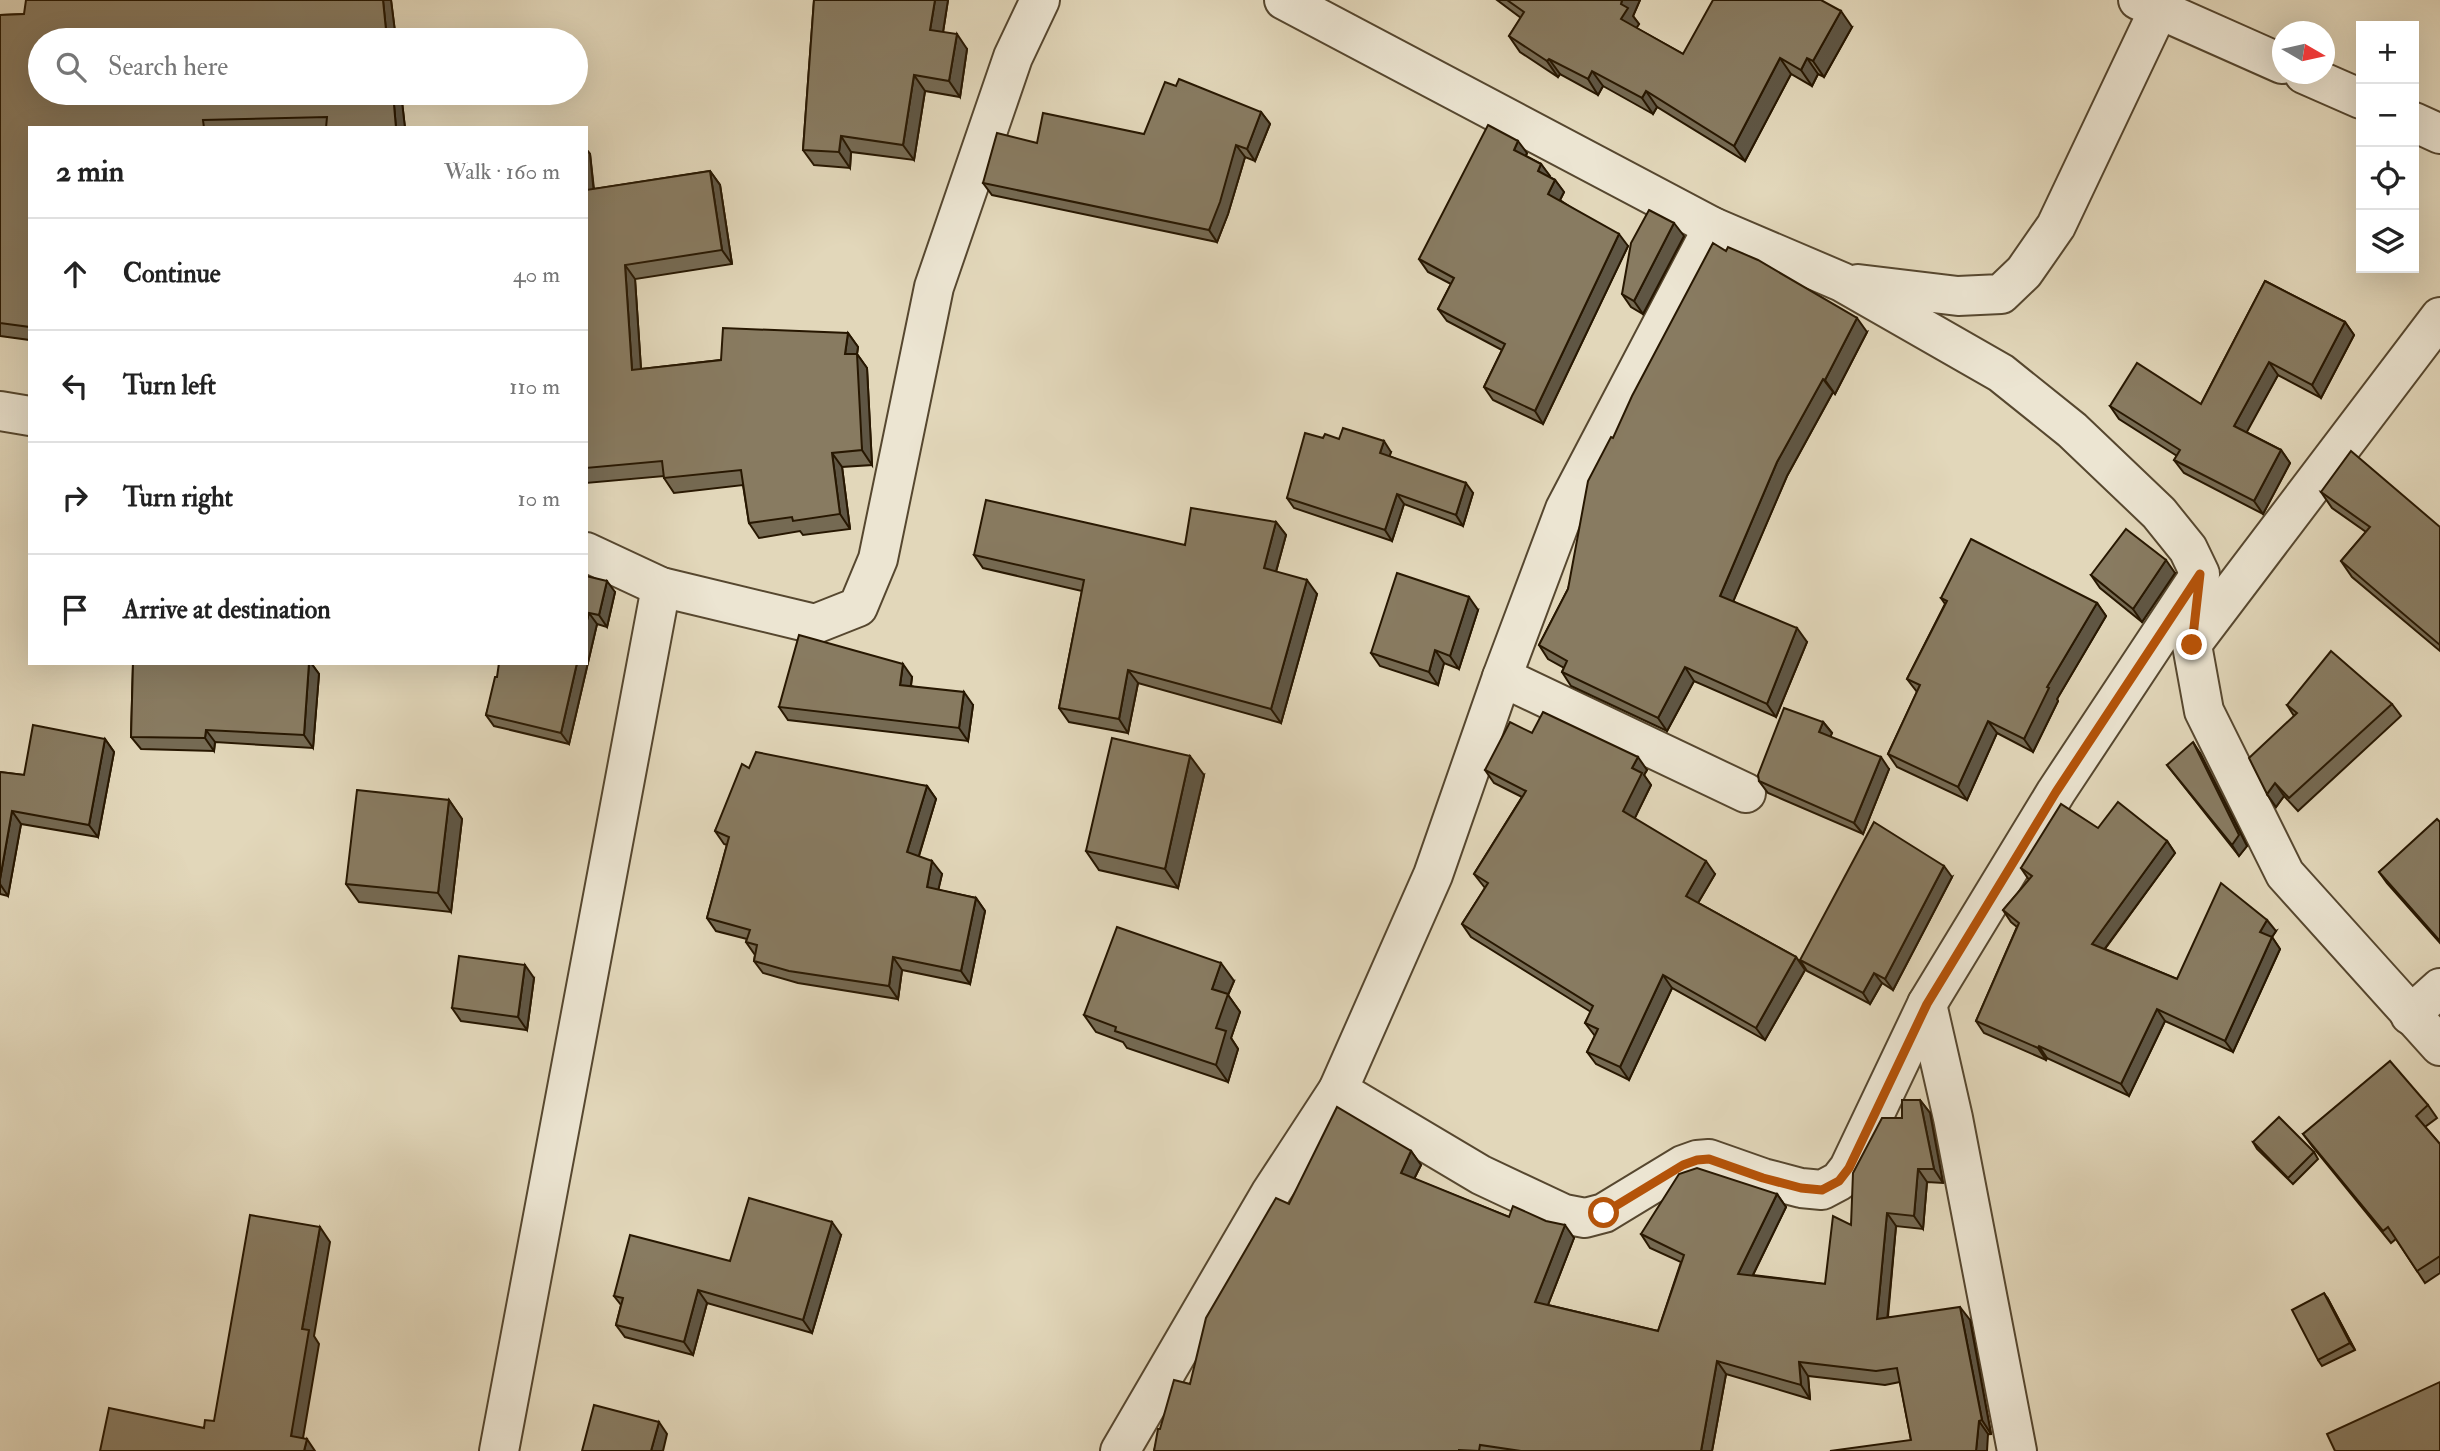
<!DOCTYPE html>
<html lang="en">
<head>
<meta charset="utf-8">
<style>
  :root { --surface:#fff; --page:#f2f2f2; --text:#222; --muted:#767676; --line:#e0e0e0 }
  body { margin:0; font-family:"IM FELL Double Pica",serif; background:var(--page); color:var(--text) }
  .controls { position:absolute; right:21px; top:21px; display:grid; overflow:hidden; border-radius:0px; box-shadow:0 7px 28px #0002 }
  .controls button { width:63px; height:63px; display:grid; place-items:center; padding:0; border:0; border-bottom:2px solid var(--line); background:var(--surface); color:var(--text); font:35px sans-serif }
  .compass { position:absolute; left:2272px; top:21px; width:63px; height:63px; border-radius:50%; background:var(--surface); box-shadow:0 7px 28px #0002; rotate:99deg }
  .stop { position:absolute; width:21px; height:21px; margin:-16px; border:5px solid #b45309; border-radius:50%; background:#fff }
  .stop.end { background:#b45309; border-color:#fff; box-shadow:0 2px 7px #0008 }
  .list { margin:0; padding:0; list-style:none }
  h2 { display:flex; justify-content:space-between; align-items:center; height:91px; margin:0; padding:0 28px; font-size:30px }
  h2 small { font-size:23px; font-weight:400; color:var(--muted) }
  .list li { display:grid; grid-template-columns:46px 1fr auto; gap:21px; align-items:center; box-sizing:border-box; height:112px; padding:0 28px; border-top:2px solid var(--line) }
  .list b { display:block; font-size:26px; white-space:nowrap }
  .list em { font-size:23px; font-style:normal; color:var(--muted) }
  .icon { flex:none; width:38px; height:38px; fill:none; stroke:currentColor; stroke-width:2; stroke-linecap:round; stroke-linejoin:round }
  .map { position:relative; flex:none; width:2440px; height:1451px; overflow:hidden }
  .search { position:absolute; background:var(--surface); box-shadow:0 7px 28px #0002; left:28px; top:28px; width:560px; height:77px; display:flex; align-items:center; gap:18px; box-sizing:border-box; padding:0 24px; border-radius:38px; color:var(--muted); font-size:26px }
  .panel { position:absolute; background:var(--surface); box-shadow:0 7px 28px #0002; left:28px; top:126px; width:560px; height:539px; border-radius:0px }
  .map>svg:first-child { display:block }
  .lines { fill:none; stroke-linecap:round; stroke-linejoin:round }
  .minor-casing { stroke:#56472f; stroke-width:42 }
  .minor { stroke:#ece5d2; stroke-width:38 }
  .wall { fill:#756a53; stroke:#271701; stroke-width:2 }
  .shaded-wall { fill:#5f5644; stroke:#271701; stroke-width:2 }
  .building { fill:#887b61; stroke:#271701; stroke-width:2 }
  .route { stroke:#b45309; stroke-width:9 }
</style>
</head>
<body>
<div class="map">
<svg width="2440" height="1451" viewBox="0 0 2440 1451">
  <rect width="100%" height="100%" fill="#e2d7ba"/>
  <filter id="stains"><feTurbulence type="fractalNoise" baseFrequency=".00286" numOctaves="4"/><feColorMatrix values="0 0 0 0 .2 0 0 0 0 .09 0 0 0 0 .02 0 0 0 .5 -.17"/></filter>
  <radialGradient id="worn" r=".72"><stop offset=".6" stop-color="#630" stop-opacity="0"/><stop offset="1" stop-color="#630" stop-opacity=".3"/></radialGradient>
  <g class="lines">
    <defs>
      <g id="minor">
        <path d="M1284,0l429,227 129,55 159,91 71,57 87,83 29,36 12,25 -8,71 12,66 81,163 155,172"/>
        <path d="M2138,0l144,64"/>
        <path d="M2304,74l57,25"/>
        <path d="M2414,122l26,12"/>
        <path d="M1858,284l100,12 43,-2 23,-22 32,-46 103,-217"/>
        <path d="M0,411l30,5"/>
        <path d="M586,552l75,35 154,37 43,-17 20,-48 56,-272 79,-230 27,-57"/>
        <path d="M2192,644l248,-327"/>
        <path d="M1502,677l244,116"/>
        <path d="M1927,1004l26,114 64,333"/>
        <path d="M2410,1015l30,-27"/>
        <path d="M1338,1090l143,85 83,39 21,4 19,-5 79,-48 14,-5 12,-1 54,19 38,10 21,2 17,-9 10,-13 78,-164 129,-212 139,-210"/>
        <path d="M499,1451l162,-864"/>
        <path d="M1120,1451l150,-257 68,-104 95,-215 69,-198 63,-168 148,-282"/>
      </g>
    </defs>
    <use href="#minor" class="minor-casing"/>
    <use href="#minor" class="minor"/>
  </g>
  <g class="wall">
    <path d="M391,0l5,40h-356v53h361l4,35h-375v212l-30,-4v-321z"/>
    <path d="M814,0h134l-5,32 24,17 -7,48 -35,-6 -11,69 -63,-8 -1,16 -36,-3 -11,-15z"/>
    <path d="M1497,0h143l-7,16 6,8 -3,4 47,26 169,-27 -28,50 -6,-3 -6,12 -21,-12 -46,87 -88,-54 -4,7 -50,-28 -5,9 -38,-21 -2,3 -38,-25 -11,-16 12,-18z"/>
    <path d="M1261,112l9,12 -15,37 -10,-4 -17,57 -11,28 -225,-47 -9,-12 54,-40 107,-9z"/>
    <path d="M586,149l4,5 4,35 116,-18 10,14 12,79 -97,15 6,90 80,-9 127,-27 10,14 -1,7 10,14 5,97 -30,2 8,62 -47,6 -3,-4 -41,7 -10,-15 -6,-38 -69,8 -10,-15v-2l-78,7z"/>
    <path d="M1527,153l-1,3 15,8 9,13 5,3 9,12 -4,8 68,46 -85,178 -50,-24 -9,-13 18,-37 -55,-29 -9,-12 13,-25 -23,-12 -9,-13z"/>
    <path d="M1684,236l-41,78 -12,-7 -9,-13z"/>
    <path d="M2265,281l80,41 9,13 -33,63 -43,-23 -32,57 35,18 9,13 -27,51 -79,-41 -10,-13 3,-4 -58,-37 -9,-13 91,-2z"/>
    <path d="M1867,332l-32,62 -2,-2 -46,84 -54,125 74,41 -31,75 -82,-36 -27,50 -96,-45 -9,-14 2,-4 -16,-9 -9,-14 29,-56 45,-151z"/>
    <path d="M1323,438l16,1 52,13 -2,4 84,37 -10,33 -59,-22 -12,37 -98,-33 -7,-10z"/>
    <path d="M2321,492l119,35v124l-88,-74 -11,-16 25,-29 -34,-24z"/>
    <path d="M1276,522l10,13 -10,37 41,22 -36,129 -143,-40 -10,50 -59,-11 -10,-14 23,-117 -99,-23 -9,-13 211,-10z"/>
    <path d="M2175,573l-33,49 -42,-34 -9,-13z"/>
    <path d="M586,576l29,16 -8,35 -10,-3 -28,120 -75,-18 -8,-11 11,-38z"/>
    <path d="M1941,598l156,5 9,13 -49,83 1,2 -25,51 -36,-19 -30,67 -70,-33 -9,-13 29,-62 -10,-13 38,-75z"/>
    <path d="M1478,610l-19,59 -15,-6 -6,22 -58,-19 -9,-13z"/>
    <path d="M133,663h178l8,11 -6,74 -98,-6 -1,9 -73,-2 -10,-12z"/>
    <path d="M912,677l-1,9 62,19 -5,36 -180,-21 -9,-13z"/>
    <path d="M2392,704l9,12 -103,95 -14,-15 -8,11 -9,-13 27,-78 -7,-11z"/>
    <path d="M1823,722l9,11 -2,4 59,32 -26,65 -95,-41 -9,-12z"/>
    <path d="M1532,733l115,37 -3,5 7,10 -17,34 81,55 -17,29 98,54 9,13 -40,70 -93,-52 -43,92 -33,-16 -9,-12 8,-16 -10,-13 6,-11 -120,-75 -9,-13 23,-36 -11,-14 48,-77 -28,-14 -9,-13z"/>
    <path d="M105,739l9,13 -16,85 -77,-13 -13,72 -8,-2v-122l24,3z"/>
    <path d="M2200,753l47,93 -8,10 -72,-91z"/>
    <path d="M749,768l178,18 9,13 -17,57 23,18 -4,16 38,8 9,13 -15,73 -68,-14 -4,29 -100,-16 -35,-10 -9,-12 1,-6 -9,-13 1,-3 -31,-8 -9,-13 20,-73 -3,-1 -9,-13z"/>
    <path d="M1204,775l-26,113 -79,-18 -13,-19z"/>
    <path d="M449,800l13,19 -11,93 -92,-10 -13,-18z"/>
    <path d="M2440,822v121l-53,-60 -8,-11z"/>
    <path d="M2098,828l69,13 8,12 -70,96 72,30 99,-48 -4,6 8,12 -47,103 -68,-31 -36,75 -82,-38 -1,2 -62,-27 -8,-12 41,-94 -6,-5 -8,-12 26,-30 -8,-12z"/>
    <path d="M1952,877l-59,113 -11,-7 -12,21 -63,-33 -7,-11z"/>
    <path d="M534,978l-7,52 -66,-9 -9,-13z"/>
    <path d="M1234,981l-6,14 12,17 -9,26 7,11 -10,33 -101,-34 -4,-6 -27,-10 -12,-17z"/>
    <path d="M1920,1100l10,13 13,70 -16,-1 -4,47 -27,-3 -8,91 82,3 21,114 -80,6 -11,-58 -15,3 -77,-9 2,23 -84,-25 -14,77h-558l6,-22 30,-45 99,-180 122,-53 10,14 -7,14 95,38 65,21 -26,67 110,26 23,-69 -31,-14 -9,-14 136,-40 9,13 -33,68 72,9 26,-59 51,-107z"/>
    <path d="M2428,1105l9,13 -12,9 15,17v129l-15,10 -29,-44 -5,4 -79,-97 -9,-12z"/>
    <path d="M2253,1142l61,10 4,7 -25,25 -36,-35z"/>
    <path d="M841,1235l-29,98 -105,-30 -14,52 -68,-18 -9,-12 5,-20 -7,-9 116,-35z"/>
    <path d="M2328,1299l27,51 -33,16 -4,-6z"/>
  </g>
  <g class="shaded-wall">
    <path d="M383,0h8l5,40h-9z"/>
    <path d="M935,0h13l-7,45 -11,-15z"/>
    <path d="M1622,0h18l-7,16 6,8 -7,11 -11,-16v-15z"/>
    <path d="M1841,11l11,16 -28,50 -11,-16z"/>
    <path d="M957,34l10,15 -7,48 -11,-16z"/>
    <path d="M1780,58l11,16 -46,87 -11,-15z"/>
    <path d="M1807,58l11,16 -6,12 -11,-16z"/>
    <path d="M1549,59l11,15 -2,3 -11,-16z"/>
    <path d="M1592,71l11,15 -5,9 -10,-16z"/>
    <path d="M914,75l11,16 -11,69 -11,-15z"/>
    <path d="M1646,91l11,16 -4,7 -11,-16z"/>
    <path d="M393,93h8l4,35h-9z"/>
    <path d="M1261,112l9,12 -15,37 -8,-12z"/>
    <path d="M841,136l10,16 -1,16 -11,-16z"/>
    <path d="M1518,141l9,12 -5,10 -8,-13z"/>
    <path d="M1236,145l9,12 -17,57 -11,28 -8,-12z"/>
    <path d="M586,149l4,5 5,50 -9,-12z"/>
    <path d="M1541,164l9,12 -3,8 -9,-13z"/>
    <path d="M710,171l10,14 12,79 -10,-14z"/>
    <path d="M1555,180l9,12 -7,14 -9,-12z"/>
    <path d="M1674,223l10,13 -41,78 -9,-13z"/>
    <path d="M1619,234l9,12 -85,178 -8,-13z"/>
    <path d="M625,265l10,14 7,105 -10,-14z"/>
    <path d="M1857,318l10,14 -32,62 -10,-14z"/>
    <path d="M2345,322l9,13 -33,63 -9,-13z"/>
    <path d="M848,333l10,14 -1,7 10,14 5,97 -10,-15 -17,-96z"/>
    <path d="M2269,362l9,13 -35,64 -9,-13z"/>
    <path d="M1823,379l10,13 -46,84 -57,133 -10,-13 57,-134z"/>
    <path d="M1384,441l7,11 -4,11 -7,-10z"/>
    <path d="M2281,450l9,13 -27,51 -9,-13z"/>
    <path d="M832,453l10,14 8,62 -10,-15z"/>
    <path d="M1466,483l7,10 -10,33 -7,-11z"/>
    <path d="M1397,494l7,10 -12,37 -7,-11z"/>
    <path d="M1276,522l10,13 -13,47 -9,-14z"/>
    <path d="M2166,560l9,13 -33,49 -9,-13z"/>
    <path d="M1307,580l10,14 -36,129 -10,-14z"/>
    <path d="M607,581l8,11 -8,35 -8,-12z"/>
    <path d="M1469,597l9,13 -19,59 -9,-13z"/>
    <path d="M2097,603l9,13 -49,83 1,2 -25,51 -9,-13 23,-52z"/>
    <path d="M589,613l8,11 -28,120 -8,-11 16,-70h9v-39z"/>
    <path d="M1797,628l10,14 -31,75 -9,-13z"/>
    <path d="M1435,650l9,13 -6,22 -9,-13z"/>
    <path d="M309,663h2l8,11 -6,74 -9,-13z"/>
    <path d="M903,664l9,13 -3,21 -9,-13z"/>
    <path d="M1685,667l9,14 -27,50 -9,-13z"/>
    <path d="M1128,670l10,13 -10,50 -9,-14z"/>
    <path d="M964,692l9,13 -5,36 -9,-13z"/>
    <path d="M1988,721l9,12 -30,67 -9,-13z"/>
    <path d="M1823,722l9,11 -5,11 -8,-12z"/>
    <path d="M206,730l9,12 -1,9 -9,-13z"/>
    <path d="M105,739l9,13 -16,85 -9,-12z"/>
    <path d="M2193,742l7,11 47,93 -8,10 -7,-11z"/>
    <path d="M1190,756l14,19 -26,113 -13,-19z"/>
    <path d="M1638,757l9,13 -3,5 7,10 -19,39 -9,-13 9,-43z"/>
    <path d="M1881,757l8,12 -26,65 -9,-11z"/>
    <path d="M2275,783l9,13 -8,11 -9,-13z"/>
    <path d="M927,786l9,13 -20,66 -9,-13z"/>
    <path d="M449,800l13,19 -11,93 -13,-19z"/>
    <path d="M12,811l9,13 -13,72 -8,-12v-5z"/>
    <path d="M2167,841l8,12 -75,102 -8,-11z"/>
    <path d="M932,861l10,13 -6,26 -9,-13z"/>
    <path d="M1706,861l9,13 -20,34 -9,-12z"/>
    <path d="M1944,866l8,11 -59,113 -8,-11z"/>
    <path d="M976,898l9,13 -15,73 -9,-13z"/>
    <path d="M2267,920l9,11 -8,12 -8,-11z"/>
    <path d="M2272,937l8,12 -47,103 -8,-11z"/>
    <path d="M893,957l9,13 -4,29 -9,-13z"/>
    <path d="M1796,957l9,13 -40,70 -9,-12z"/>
    <path d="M1221,963l13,18 -6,14 12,17 -9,26 7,11 -10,33 -12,-17 -4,-76z"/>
    <path d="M525,965l9,13 -7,52 -9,-13z"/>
    <path d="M1874,973l8,10 -12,21 -7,-11z"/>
    <path d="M1663,975l9,13 -43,92 -9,-13z"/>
    <path d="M2157,1009l8,12 -36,75 -8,-12z"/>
    <path d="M2039,1046l8,12 -1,2 -8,-12z"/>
    <path d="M1920,1100l10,13 13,70 -9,-14z"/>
    <path d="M1411,1151l10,14 -11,22 -9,-14z"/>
    <path d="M1918,1169l9,13 -4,47 -9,-13z"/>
    <path d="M1777,1194l9,13 -39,80 -9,-13z"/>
    <path d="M1887,1213l9,13 -10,106 -9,-13z"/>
    <path d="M832,1222l9,13 -29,98 -9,-13z"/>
    <path d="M1565,1225l9,13 -30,77 -9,-13z"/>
    <path d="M320,1227l10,15 -16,94 5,8 -18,106 -10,-14 11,-107z"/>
    <path d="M698,1290l9,13 -14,52 -9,-13z"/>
    <path d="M2324,1293l4,6 27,51 -5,-7z"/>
    <path d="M1960,1307l10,13 21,114 -9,-14z"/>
    <path d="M1717,1361l9,13 -14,77h-11z"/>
    <path d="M1799,1362l9,14 2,23 -9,-14z"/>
    <path d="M1979,1421l9,13 -1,17h-11z"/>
    <path d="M659,1422l8,12 -4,17h-12z"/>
    <path d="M307,1439l8,12h-11z"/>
  </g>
  <g class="building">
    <path d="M26,0h357l4,40h-347v53h353l3,35h-70l1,-11 -124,3 1,8h-174v199l-30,-4v-308l24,-1z"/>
    <path d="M814,0h121l-5,30 27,4 -8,47 -35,-6 -11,70 -62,-9 -2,16 -36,-2z"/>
    <path d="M1507,0h115l-1,4 7,4 -7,11 62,35 30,-54h108l20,11 -28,50 -6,-3 -6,12 -21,-12 -46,88 -88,-55 -4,7 -50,-27 -4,8 -39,-20 -2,2 -38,-25 15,-24z"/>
    <path d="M1179,79l82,33 -14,37 -11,-4 -16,57 -11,28 -226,-47 14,-50 40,10 6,-30 101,21 21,-52 11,4z"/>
    <path d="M1488,125l30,16 -4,9 27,14 -3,7 17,9 -7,14 71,40 -84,177 -51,-24 21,-43 -67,-35 16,-31 -35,-19z"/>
    <path d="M710,171l12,79 -97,15 7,105 89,-10 2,-32 125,5 -3,21h12l5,96 -30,3 8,61 -47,7 -1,-4 -43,6 -8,-53 -77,8 -2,-17 -76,7v-278z"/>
    <path d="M1649,210l25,13 -40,78 -12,-7 9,-51z"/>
    <path d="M1713,243l13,8 2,-4 30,13 99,58 -32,62 -2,-1 -46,83 -57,134 77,32 -30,76 -82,-37 -27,51 -96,-46 5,-11 -28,-16 29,-56 20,-108 23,-44 2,1 19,-42z"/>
    <path d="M2265,281l80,41 -33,63 -43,-23 -35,64 47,24 -27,51 -80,-41 6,-10 -70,-44 27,-43 64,41z"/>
    <path d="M1343,428l41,13 -4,12 86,30 -10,32 -59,-21 -12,36 -98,-32 18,-65 18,5 2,-4 14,5z"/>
    <path d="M2351,451l89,76v118l-99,-84 29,-34 -49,-35z"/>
    <path d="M986,500l199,45 6,-37 85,14 -12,46 43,12 -36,129 -143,-39 -9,49 -60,-11 25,-128 -110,-25z"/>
    <path d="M2126,529l40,31 -33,49 -42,-34z"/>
    <path d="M1971,539l126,64 -50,84 2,1 -25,51 -36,-18 -30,66 -70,-33 32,-69 -13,-6 40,-78 -6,-3z"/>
    <path d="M1397,573l72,24 -19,59 -15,-6 -6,22 -58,-19z"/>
    <path d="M586,576l21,5 -8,34 -10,-2 -3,11z"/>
    <path d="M799,635l104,29 -3,21 64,7 -5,36 -180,-21z"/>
    <path d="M2331,651l61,53 -103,94 -14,-15 -8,11 -18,-36 48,-45 -10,-8z"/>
    <path d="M133,663h176l-5,72 -98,-5 -1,8 -74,-1z"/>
    <path d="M499,663h78l-16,70 -75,-18 9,-38h2z"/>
    <path d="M1784,708l39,14 -4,10 62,25 -27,66 -95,-42 -1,-6z"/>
    <path d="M1543,712l95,45 -6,11 10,5 -19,38 83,50 -20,35 110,61 -40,71 -93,-53 -43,92 -33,-15 11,-23 -13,-6 8,-17 -131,-82 26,-41 -14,-9 52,-83 -41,-21 25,-48 22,11z"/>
    <path d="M33,725l72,14 -16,86 -77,-14 -12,68v-107l24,3z"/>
    <path d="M1112,738l78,18 -25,113 -79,-18z"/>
    <path d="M2193,742l46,93 -7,10 -65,-80z"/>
    <path d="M756,752l171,34 -20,66 25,9 -5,26 49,11 -15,73 -68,-14 -4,29 -100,-15 -35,-10 3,-16 -11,-3 4,-12 -43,-12 22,-81 -14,-6 27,-67 7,4z"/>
    <path d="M357,790l92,10 -11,93 -92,-9z"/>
    <path d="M2118,802l49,39 -75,103 85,35 44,-96 46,37 -7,12 12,5 -47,104 -68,-32 -36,75 -82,-38 -1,2 -62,-27 43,-98 -16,-13 29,-34 -11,-8 40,-64 37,24z"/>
    <path d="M2437,819l3,3v119l-61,-69z"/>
    <path d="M1874,822l70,44 -59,113 -11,-6 -11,20 -63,-33z"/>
    <path d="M1117,927l104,36 -9,26 16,5 -12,34 10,3 -10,34 -101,-34 1,-4 -32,-12z"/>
    <path d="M459,956l66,9 -7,52 -66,-9z"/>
    <path d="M2390,1061l38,44 -12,11 24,28v112l-23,15 -29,-44 -5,4 -80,-97z"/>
    <path d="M1902,1100h18l14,69h-16l-4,47 -27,-3 -10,106 83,-12 22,113 -3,1 -3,30h-146l81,-11 -14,-72 -21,3 -77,-9 2,23 -84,-24 -16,90h-180l-41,-6 -1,6 -20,-1v1h-305l4,-22h2l14,-49 16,4 16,-66 70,-120 13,6 48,-97 74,44 -10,22 108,44 4,-11 33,15 19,4 -30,77 123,29 26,-76 -43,-21 38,-60 18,-6 80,26 -39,80 87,10 8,-68 18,9 2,-52 29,-55h20z"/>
    <path d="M2279,1117l35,35 -26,26 -35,-36z"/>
    <path d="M749,1198l83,24 -29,98 -105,-30 -14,52 -68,-17 7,-27 -9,-2 16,-61 100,26z"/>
    <path d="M250,1215l70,12 -18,102 7,1 -18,106 16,3 -3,12h-204l9,-43 95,20 1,-8 9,1z"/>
    <path d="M2324,1293l26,50 -32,17 -26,-50z"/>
    <path d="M2440,1382v69h-105l-8,-17z"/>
    <path d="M594,1405l65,17 -8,29h-69z"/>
  </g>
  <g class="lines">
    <path class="route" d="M1604,1213l79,-48 14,-5 12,-1 54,19 38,10 21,2 17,-9 10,-13 78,-164 129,-212 144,-218 -8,71"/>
  </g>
  <rect width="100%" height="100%" filter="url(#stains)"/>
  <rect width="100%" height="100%" fill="url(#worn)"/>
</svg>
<div class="controls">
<button>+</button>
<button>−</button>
<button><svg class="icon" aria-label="locate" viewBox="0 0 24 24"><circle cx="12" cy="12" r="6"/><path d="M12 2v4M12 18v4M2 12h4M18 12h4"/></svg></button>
<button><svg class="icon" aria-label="layers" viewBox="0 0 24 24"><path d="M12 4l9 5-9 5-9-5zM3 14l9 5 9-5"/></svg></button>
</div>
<svg class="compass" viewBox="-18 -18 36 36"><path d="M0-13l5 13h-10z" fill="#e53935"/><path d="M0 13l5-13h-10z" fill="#767676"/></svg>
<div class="stop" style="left:1604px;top:1213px"></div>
<div class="stop end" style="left:2192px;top:645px"></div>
<div class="search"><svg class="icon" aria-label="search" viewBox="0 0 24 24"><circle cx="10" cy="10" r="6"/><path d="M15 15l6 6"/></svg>Search here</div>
<section class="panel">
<h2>2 min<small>Walk · 160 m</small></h2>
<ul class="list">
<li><svg class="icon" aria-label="ahead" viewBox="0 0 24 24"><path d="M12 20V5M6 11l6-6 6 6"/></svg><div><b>Continue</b></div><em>40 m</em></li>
<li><svg class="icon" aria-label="left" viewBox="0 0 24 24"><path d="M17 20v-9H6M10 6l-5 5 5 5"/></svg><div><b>Turn left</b></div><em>110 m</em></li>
<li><svg class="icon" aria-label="right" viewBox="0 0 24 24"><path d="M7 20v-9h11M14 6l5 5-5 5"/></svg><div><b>Turn right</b></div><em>10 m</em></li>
<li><svg class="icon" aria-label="arrive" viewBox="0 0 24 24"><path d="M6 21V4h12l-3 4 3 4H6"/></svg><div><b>Arrive at destination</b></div></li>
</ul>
</section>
</div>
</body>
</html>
